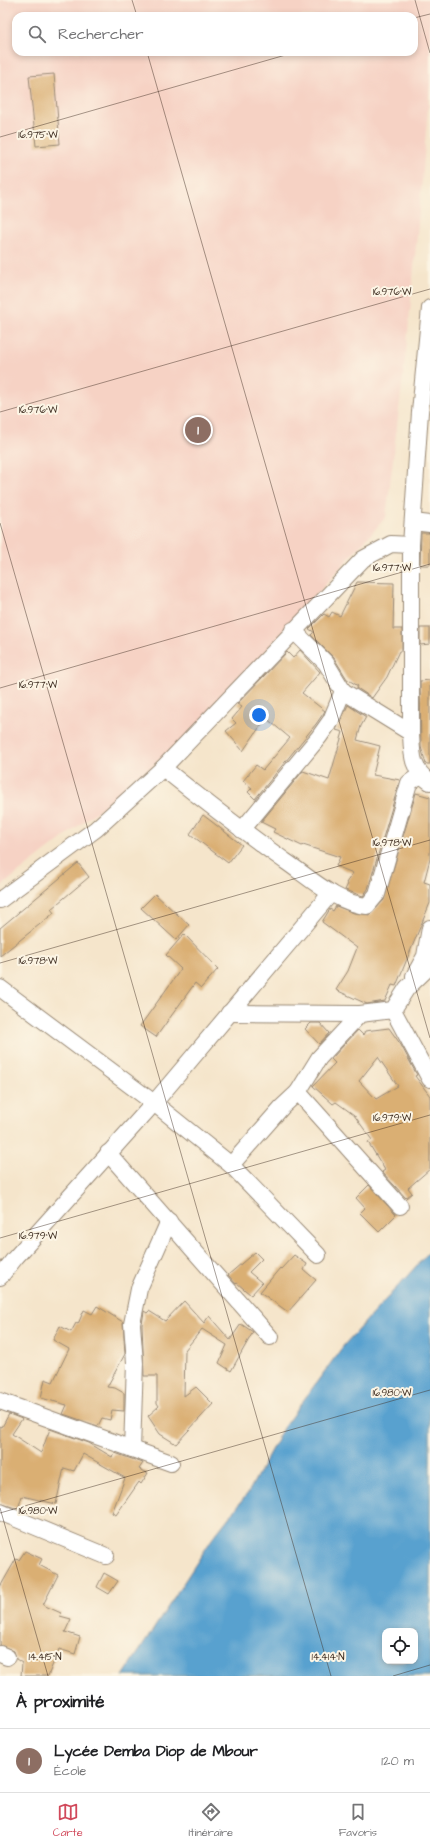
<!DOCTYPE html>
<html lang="fr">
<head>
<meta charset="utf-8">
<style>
  :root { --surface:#fff; --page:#f6f6f6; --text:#202124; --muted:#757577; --line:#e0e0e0; --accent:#d1495b }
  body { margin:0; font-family:"Architects Daughter",sans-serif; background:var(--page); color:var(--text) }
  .controls { position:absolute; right:12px; bottom:12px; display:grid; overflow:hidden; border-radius:8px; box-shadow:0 2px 6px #0003 }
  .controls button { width:36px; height:36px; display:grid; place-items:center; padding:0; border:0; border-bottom:1px solid var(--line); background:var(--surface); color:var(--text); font:20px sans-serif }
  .you { position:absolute; left:259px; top:715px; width:14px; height:14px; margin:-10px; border:3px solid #fff; border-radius:50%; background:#1a73e8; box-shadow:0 0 0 6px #1a73e833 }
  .badge { display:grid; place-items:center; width:26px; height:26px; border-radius:50%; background:var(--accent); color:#fff; font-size:13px; font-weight:700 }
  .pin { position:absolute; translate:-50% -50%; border:2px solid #fff; box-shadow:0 1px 4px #0006 }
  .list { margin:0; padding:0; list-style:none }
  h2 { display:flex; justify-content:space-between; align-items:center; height:52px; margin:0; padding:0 16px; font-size:17px }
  h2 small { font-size:13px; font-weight:400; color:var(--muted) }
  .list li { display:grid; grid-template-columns:26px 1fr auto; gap:12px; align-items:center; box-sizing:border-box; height:64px; padding:0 16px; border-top:1px solid var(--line) }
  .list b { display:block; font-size:15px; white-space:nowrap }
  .list p { margin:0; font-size:13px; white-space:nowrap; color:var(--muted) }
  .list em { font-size:13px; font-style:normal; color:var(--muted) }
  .icon { flex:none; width:22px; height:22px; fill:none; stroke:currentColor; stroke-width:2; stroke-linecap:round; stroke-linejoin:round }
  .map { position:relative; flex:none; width:430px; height:1676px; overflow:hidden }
  .search { position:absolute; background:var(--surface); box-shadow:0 2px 6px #0003; left:12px; right:12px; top:12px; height:44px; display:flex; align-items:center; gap:10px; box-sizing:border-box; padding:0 14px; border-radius:12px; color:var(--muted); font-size:15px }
  .sheet { height:116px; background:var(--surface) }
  nav { display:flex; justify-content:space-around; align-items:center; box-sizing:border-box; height:56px; border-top:1px solid var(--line); background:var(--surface); font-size:11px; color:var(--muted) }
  nav a { display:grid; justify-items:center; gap:2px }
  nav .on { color:var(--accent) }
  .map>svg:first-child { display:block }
  .built { fill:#f6d2c4; fill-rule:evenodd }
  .water { fill:#58a1cf; stroke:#4a6676; fill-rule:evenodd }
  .building { fill:#daaf73; fill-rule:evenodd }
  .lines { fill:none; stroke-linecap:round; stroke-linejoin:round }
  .street-casing { stroke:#988874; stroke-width:18 }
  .street { stroke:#fff; stroke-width:16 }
  .ticks { fill:none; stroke:#3b2a1e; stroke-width:1; stroke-opacity:0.45 }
  .ticks-label { font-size:10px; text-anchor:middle; fill:#3b2a1e; stroke:#fcf5e5; stroke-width:4; stroke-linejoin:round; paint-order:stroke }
</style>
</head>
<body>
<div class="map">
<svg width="430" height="1676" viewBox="0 0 430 1676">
  <rect width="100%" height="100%" fill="#fcf5e5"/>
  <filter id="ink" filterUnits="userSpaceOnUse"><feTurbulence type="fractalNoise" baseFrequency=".025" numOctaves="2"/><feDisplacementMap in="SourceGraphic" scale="8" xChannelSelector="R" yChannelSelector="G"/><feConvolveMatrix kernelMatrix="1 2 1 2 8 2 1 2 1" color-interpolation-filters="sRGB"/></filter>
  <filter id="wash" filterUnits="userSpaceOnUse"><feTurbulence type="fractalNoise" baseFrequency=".012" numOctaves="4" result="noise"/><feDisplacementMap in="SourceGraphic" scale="16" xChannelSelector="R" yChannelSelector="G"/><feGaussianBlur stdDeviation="0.9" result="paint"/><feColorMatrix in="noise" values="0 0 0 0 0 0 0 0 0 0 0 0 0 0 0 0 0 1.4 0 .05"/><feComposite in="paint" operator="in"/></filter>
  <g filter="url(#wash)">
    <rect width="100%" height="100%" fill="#f5e5cb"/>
    <path class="built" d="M0,0h430v83l-7,86 -16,174 -21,174 -187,209 -67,58 -132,103zM16,16h398v36h-398z"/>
    <path class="water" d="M430,1251v425h-307l89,-137 36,-46 35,-65 61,-83zM385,1631h30v30h-30z"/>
    <g id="blocks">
      <g class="building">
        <path d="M54,74l6,70 -24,2 -7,-70z"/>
        <path d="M421,533h9v32h-10z"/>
        <path d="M357,582l37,1 -1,46h9v22h-3l-12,26 -15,21 -15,-10 1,-2 -11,-7 -13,-21 -23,-23 3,-3 -5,-3 15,-15 5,3 3,-5 8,4z"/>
        <path d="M420,628h10v16l-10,1z"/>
        <path d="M300,650l20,22 -18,21 23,18 -9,13 -61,75 -7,-7 4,-4 -9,-7 13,-16 7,5 27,-32 -24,-20 -23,33 -17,-20 10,-8 -4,-4 10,-12 -5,-3 50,-52 6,6z"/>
        <path d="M430,680v84h-4l-5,-17 -1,-66z"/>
        <path d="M348,705l18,12 -5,9 -4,14 23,6 -7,29 27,5 -32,109 -5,7 -18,-6 3,-6 -2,-1 7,-10 -17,-7 4,-9 -37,-12 -1,1 -29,-14 2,-3 -14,-7 42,-51 26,9 14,-48 -7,-2z"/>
        <path d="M416,793l14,4v62l-6,23 6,2v19l-34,83 -4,-1 -7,16 -18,3 -31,-14 12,-19 9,-23 -35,-26 8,-13 3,2 3,-5 18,7 16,2 14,-15z"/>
        <path d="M203,815l39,30 -14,18 -38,-29z"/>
        <path d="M78,863l11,14 -38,32 3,4 -54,43v-28z"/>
        <path d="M155,894l34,31 -13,15 -35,-32z"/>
        <path d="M184,934l34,35 -17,19 -6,-5 -39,54 -16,-11 41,-57 -15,-14z"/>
        <path d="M311,1023h9l9,10 -10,11 -14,-15z"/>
        <path d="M389,1028l12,17 16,30 -2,1 15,20v73l-22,19 4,5 -6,5 -24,-26 3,-2 -17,-28 4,-2 -18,-25 -18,-13 -3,2 -20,-18 22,-23 -4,-4 27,-29 5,5 2,-4zM378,1057l20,29 -22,13 -17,-18z"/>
        <path d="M369,1185l27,30 -17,17 -19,-19 5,-5 -9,-10z"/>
        <path d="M255,1252l7,7 -13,13 13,11 -11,12 -14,-12 -1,1 -8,-9z"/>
        <path d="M294,1255l13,9 -3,6 12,10 -28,32 -28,-20 20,-24 1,1z"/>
        <path d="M184,1301l20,22 5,-7 21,24 11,-16 12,8 -22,39 -12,-8 8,-18 -25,-16 -17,21 -1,46 12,-9 17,17 -37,40 -16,-10 -12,-18 11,-10 -2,-3v-27h-13l-2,-51 2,-14 3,2 2,-2 16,10z"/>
        <path d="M97,1306l26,16 2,32 -18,33 8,1 9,5v18l-12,-1 -2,10 -8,-2 -4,8 -35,-12 4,-9 -26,-7 4,-19 8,3 16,-33 -16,-9 7,-14 11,6 5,-9 2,1 6,-14 8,4z"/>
        <path d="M9,1414l13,5 -10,15 29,19 9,-24 39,14 23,14 3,-4 28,10 -4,6 9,4 -7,11 -2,-2 -23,33 -4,-2 13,-35 -42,-24 -9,17 -10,-3 -8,36 -34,-8 -4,13 -18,-6v-77l2,1z"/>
        <path d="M25,1551l17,8 -3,6 19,10 -15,30 18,8 -1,3 11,3 -6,13 15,5 -5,17 -16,-5 -11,27h-27l1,-13 -6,-4 -2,-8 -14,-6v-58l16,-28 3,1z"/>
        <path d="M104,1573l14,8 -9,13 -12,-7z"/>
      </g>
    </g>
  </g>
  <g filter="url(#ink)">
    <use href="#blocks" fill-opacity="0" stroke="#988874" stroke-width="1"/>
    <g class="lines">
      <defs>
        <g id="street">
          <path d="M430,308l-10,104 -9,133v188c1,21 0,36 19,49"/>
          <path d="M413,522l17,2"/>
          <path d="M343,691l68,42"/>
          <path d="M163,768c40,32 80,63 122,93 25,17 51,42 82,45l10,-12 32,-111 11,-8"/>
          <path d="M242,830l77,-93 12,-17 12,-29 -17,-28 -33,-33"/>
          <path d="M0,900l96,-71 67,-61 200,-209 28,-15 20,1"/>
          <path d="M414,976l11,-20 5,-28"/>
          <path d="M0,988l154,115 77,62 87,90"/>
          <path d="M393,1010l37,69"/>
          <path d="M229,1013l131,1"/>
          <path d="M298,1092l102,114"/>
          <path d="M108,1153l162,184"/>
          <path d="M231,1165l51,-58 16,-15 21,-34 41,-44 33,-4 14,-22 23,-22"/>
          <path d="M0,1277l15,-19 139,-155 177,-210"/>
          <path d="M0,1401l171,62"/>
          <path d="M132,1449l3,-86 -3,-39 7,-35 30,-68"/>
          <path d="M0,1512l106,44"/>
          <path d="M0,1654l7,3"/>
        </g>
      </defs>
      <use href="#street" class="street-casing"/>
      <use href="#street" class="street"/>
    </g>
  </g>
  <path class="ticks" d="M132,0l5,16M415,0l15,53M414,18l16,-4M147,52l283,986M0,137l296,-85M0,412l430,-123M0,523l331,1153M0,688l430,-124M0,963l430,-123M0,1238l430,-123M0,1508l48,168M0,1513l430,-123M393,1676l37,-11"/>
  <g class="ticks-label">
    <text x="38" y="138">16.975°W</text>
    <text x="392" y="295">16.976°W</text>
    <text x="38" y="413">16.976°W</text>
    <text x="392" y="571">16.977°W</text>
    <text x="38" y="688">16.977°W</text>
    <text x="392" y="846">16.978°W</text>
    <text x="38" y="964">16.978°W</text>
    <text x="392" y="1121">16.979°W</text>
    <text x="38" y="1239">16.979°W</text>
    <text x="392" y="1396">16.980°W</text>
    <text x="38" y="1514">16.980°W</text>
    <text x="45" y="1660">14.415°N</text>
    <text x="328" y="1660">14.414°N</text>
  </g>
</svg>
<div class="controls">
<button><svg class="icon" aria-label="locate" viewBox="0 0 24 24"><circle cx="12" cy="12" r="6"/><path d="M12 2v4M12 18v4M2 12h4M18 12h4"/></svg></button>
</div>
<div class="you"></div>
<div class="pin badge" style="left:198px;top:430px;background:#8d6e63">1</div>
<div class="search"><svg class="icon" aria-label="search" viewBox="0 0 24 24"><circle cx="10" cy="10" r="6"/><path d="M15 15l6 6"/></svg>Rechercher</div>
</div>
<section class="sheet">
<h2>À proximité<small></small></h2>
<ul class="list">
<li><span class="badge" style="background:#8d6e63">1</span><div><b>Lycée Demba Diop de Mbour</b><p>École</p></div><em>120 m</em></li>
</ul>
</section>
<nav>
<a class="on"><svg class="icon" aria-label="map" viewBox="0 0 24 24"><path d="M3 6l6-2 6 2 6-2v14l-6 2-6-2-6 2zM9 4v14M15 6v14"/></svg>Carte</a>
<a><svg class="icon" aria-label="directions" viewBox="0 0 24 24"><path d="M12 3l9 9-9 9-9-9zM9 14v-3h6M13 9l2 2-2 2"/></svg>Itinéraire</a>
<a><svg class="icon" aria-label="saved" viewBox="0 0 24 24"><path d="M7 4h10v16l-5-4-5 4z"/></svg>Favoris</a>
</nav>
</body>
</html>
